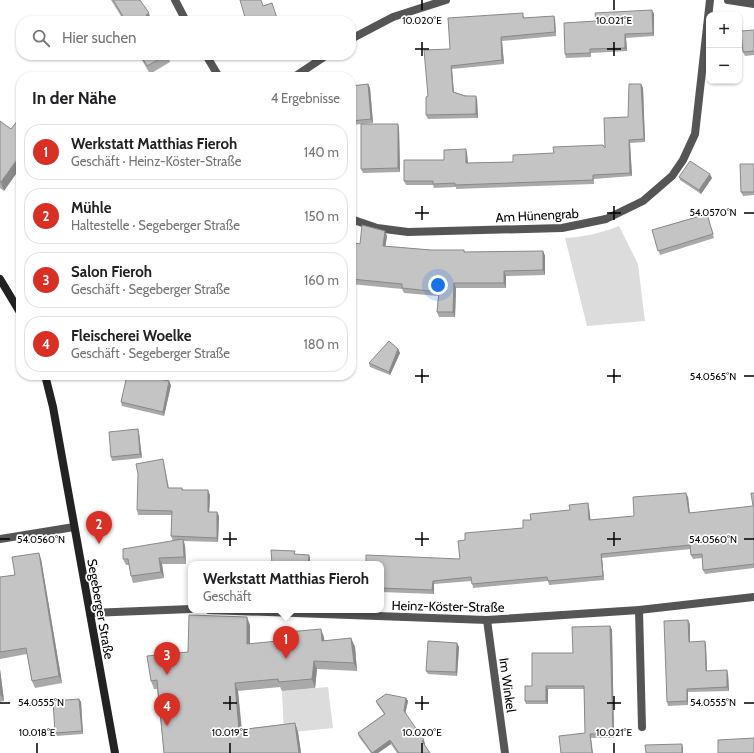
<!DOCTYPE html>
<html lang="de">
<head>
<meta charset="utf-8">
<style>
  :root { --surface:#fff; --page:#f6f6f6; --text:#202124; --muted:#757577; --line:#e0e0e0; --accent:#d93025 }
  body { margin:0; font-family:Cabin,sans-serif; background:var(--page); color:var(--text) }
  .controls { position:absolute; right:12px; top:12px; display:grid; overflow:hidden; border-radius:8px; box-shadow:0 1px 3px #0004 }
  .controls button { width:36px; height:36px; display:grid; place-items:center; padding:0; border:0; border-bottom:1px solid var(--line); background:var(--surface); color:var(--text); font:20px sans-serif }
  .you { position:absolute; left:438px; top:285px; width:14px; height:14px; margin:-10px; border:3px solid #fff; border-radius:50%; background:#1a73e8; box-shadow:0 0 0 6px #1a73e833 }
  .badge { display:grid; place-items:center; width:26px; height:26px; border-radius:50%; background:var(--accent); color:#fff; font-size:13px; font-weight:700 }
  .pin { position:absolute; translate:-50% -33px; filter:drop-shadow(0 1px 2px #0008) }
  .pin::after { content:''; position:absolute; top:21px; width:14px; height:12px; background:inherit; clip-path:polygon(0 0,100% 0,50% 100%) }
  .popup { position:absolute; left:188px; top:561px; width:196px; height:52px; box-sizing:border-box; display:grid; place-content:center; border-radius:8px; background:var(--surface); filter:drop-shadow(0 1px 3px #0005); font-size:13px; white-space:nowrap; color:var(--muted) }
  .popup b { font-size:15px; color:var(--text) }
  .popup::after { content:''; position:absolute; left:50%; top:100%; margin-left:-8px; border:8px solid transparent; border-top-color:var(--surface) }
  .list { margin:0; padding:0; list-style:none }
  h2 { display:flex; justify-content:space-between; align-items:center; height:52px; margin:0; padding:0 16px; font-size:17px }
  h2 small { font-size:13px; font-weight:400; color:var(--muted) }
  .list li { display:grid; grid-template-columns:26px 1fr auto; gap:12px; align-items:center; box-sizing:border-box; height:56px; margin:0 8px 8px; padding:0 8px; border:1px solid var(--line); border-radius:16px }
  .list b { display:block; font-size:15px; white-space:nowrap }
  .list p { margin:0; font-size:13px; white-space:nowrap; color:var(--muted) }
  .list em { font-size:13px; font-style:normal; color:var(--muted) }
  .icon { flex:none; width:22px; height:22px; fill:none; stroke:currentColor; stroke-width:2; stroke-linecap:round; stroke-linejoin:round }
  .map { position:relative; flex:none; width:754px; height:753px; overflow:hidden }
  .search { position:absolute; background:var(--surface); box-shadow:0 1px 3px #0004; left:16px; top:16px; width:340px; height:44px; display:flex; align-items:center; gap:10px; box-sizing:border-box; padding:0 14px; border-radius:16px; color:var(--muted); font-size:15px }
  .panel { position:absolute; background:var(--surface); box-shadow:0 1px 3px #0004; left:16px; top:72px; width:340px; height:308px; border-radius:16px }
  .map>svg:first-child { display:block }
  .green { fill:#dcdcdc }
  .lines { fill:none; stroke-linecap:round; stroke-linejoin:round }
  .street { stroke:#555; stroke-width:8 }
  .secondary { stroke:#222; stroke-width:8 }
  .wall { fill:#a9a9a9 }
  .shaded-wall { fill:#898989 }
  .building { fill:#c4c4c4; stroke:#898989 }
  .ticks { fill:none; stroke:#000; stroke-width:1.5 }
  .labels { text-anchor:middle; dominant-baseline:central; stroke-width:3.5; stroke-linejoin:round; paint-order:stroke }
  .street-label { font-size:13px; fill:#000; stroke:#fff }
  .ticks-label { font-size:10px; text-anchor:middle; fill:#000; stroke:#fff; stroke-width:3.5; stroke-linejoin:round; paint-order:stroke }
</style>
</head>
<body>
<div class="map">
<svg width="754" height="753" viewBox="0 0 754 753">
  <rect width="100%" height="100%" fill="#fff"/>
  <g class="green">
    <path d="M619,226l19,38 7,57 -58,5 -22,-88c19,-1 36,-5 54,-12z"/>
    <path d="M328,687l5,41 -49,5 -2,-42z"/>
  </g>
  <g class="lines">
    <g class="street">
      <path d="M175,0l11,21"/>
      <path d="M728,0l26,4"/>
      <path d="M351,39l42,-22 53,-17"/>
      <path d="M206,55l13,22"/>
      <path d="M294,77l33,-22"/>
      <path d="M351,219l26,9 31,4 154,-4 44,-9 37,-18 29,-25 11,-16 12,-26 15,-134"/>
      <path d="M0,539l74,-12"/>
      <path d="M209,610l278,10 152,-10 115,-13"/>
      <path d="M639,610l3,117"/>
      <path d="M90,613l101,-4"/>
      <path d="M487,620l18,133"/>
    </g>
    <g class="secondary">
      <path d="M0,279l21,35"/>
      <path d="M45,375l8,32 62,346"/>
    </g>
  </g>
  <g class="wall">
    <path d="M111,0h29l11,21h-27z"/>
    <path d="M652,10l2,4v22l-28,2 1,13 -36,2v4l-25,1 -1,-4 31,-33z"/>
    <path d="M524,16v2l30,-2 1,3 1,17 -54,5 2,23 -52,5 2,23 23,7 1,19 -50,1 -2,-4 24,-66z"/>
    <path d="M754,30v25l-9,1 -2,-4z"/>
    <path d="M139,55h29l2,7 -20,12z"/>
    <path d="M368,84l2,4 3,35 -22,2v-39z"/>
    <path d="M641,84l2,4 2,54 -15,1 2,33 -38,3v5l-138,5v-2l-22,1 -1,-3h-27l-2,-4 40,-21 23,-7 1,10 45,-1 41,-9 51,-5 23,-31z"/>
    <path d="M0,121l4,70 -4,-3z"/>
    <path d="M399,128l1,44 -37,1 -2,-4z"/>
    <path d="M754,164v31l-11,1 -2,-4z"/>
    <path d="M679,177l33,1 -11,16 -21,-14z"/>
    <path d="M707,214l7,24 -54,17 -8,-25z"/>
    <path d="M387,236l-2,10 46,4h33l1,2 78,-1 2,5v19l-39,1v12h-50l-1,29h-16l-2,-5 1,-16 -34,-3 -2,-4 -51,-5v-42l9,2z"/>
    <path d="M398,349l2,4 -10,22 -20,-8 -1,-4z"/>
    <path d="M171,385l-7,31 -42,-10 -1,-4z"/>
    <path d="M139,433l3,25 -30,3 -1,-4z"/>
    <path d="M164,463l5,25h13l1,2 27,5 -1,17 10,4 -1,26 -34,-1 1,5 1,18h-24l2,14 -31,5 -2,-7 -2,-11h-3l-3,-6 50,-18 -2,-5 1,-21h-34l-1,-5z"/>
    <path d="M754,493v75l-49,6 -2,-4 -1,-12 -9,1 -2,-4v-6l-89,9 2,22 -55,5 -1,-4 -75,7 -1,-7 -38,3v10l-53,-2v-28l79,-5 5,-19 58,-12 8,-8 39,-10 18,-7 1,4 1,13 44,-4 54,-19 2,16 63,-7z"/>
    <path d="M41,559l21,124 -27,5 -3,-7 -5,-27 -27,5v-82l15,-2z"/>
    <path d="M690,624v18l16,3 1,26 21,3 1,17 -41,1v13l-20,1 -1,-4z"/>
    <path d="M250,625v19l74,-7v4l27,-3 4,9 2,24 -40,-2 -2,19 -33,3 -2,-4 -42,4 4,38 53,-6 3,9 3,21h-137l-7,-64h-3l-3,-8 37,-29z"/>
    <path d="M610,626l2,4 2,108h-23l-6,-5 -1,-44h-36v15h-22l-1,-3 7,-15 41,-33z"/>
    <path d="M459,647l-2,29 -29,-2 -2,-3z"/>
    <path d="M0,669l4,32 -4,1z"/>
    <path d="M406,698l2,3 -3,12 20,31 -1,1 6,8h-33l-6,-9 -13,9h-7l-12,-16 -1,-4 26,-19 -7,-10 -1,-3z"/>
    <path d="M79,699l2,3 2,32 -27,2 -1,-3z"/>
  </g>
  <g class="shaded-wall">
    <path d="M652,10l2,4v22l-1,-3z"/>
    <path d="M149,13l2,8h-3l-2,-6z"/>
    <path d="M554,16l1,3 1,17 -1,-4z"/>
    <path d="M625,34l1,4 1,13 -2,-3z"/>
    <path d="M501,37l1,4 2,23 -2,-4z"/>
    <path d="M451,66l1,3 2,26 -1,-3z"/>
    <path d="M368,84l2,4 3,35 -2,-4z"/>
    <path d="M641,84l2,4 2,54 -1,-3z"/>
    <path d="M476,96l1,3 1,19 -2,-4z"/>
    <path d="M398,124l1,4 1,44 -2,-4z"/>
    <path d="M629,140l1,3 2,33 -2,-3z"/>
    <path d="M466,149l1,4 1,13 -2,-3z"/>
    <path d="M21,154v13l-17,24 -3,-9z"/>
    <path d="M710,174l2,4 -11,16 -2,-4z"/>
    <path d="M385,231l2,5 -2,14 -2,-4z"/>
    <path d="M543,251l2,5v19l-2,-5z"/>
    <path d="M504,271l2,5v12l-2,-5z"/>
    <path d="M454,283l2,5 -1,29 -2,-5z"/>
    <path d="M398,349l2,4 -10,22 -1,-3z"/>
    <path d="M169,381l2,4 -7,31 -1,-4z"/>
    <path d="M138,429l1,4 3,25 -2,-4z"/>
    <path d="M208,490l2,5 -1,21 -1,-4z"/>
    <path d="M686,493l2,4 2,20 -1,-4z"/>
    <path d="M588,503l1,4 2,17 -2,-4z"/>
    <path d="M217,512l2,4 -1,26 -1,-4z"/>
    <path d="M183,539l2,7 1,18 -2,-7z"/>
    <path d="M39,553l2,6 21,124 -3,-7z"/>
    <path d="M601,554l1,4 2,22 -1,-4z"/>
    <path d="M309,555l1,3v6h-2z"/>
    <path d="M159,558l3,6 2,14 -3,-6z"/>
    <path d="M433,581l1,3v10l-2,-4z"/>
    <path d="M247,617l3,8v27l-3,-8z"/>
    <path d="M688,620l2,4v21l-1,-3z"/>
    <path d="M610,626l2,4 2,108 -1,-4z"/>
    <path d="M321,629l3,8 1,12 -3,-8z"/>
    <path d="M351,638l4,9 2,24 -3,-8z"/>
    <path d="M705,641l1,4 1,29 -1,-3z"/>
    <path d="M457,643l2,4 -2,29 -1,-4z"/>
    <path d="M314,661l3,8 -2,19 -3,-9z"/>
    <path d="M0,669l4,32 -3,-6 -1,-12z"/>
    <path d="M727,670l1,4 1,17 -2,-4z"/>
    <path d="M235,683l3,8 4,47 -3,-8z"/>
    <path d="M546,686l2,3v15l-2,-3z"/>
    <path d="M687,689l1,3v13l-1,-4z"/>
    <path d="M406,698l2,3 -3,14 -1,-4z"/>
    <path d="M79,699l2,3 2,32 -1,-3z"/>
    <path d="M295,723l3,9 3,21h-2z"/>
    <path d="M590,734l1,4 2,15h-1z"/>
    <path d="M390,740l1,4 -13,9h-6z"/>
    <path d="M424,740l1,4 -2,1 -1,-4z"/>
    <path d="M682,744l1,4v5h-1z"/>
  </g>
  <g class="building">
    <path d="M113,0h27l9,13 -3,2 3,6h-23z"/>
    <path d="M240,0h21l2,6 9,-3 6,18h-34h2z"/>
    <path d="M652,10l1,23 -28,1v14l-35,1v4l-25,1 -1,-31 32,-2 -1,-8z"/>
    <path d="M523,13v5l31,-2 1,16 -54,5 1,23 -51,6 2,26 12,4h11v18l-50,1v-18l2,-1 -4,-46 26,-1 -2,-31z"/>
    <path d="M754,30v21l-11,1 -2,-21z"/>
    <path d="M141,55h26l-20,11z"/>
    <path d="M368,84l3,35 -20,2v-35z"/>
    <path d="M629,84h12l3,55 -15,1 1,33 -37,2v5l-138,5v-2l-22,1v-3h-29v-21h40v-10l22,-1v14l47,-1v-7l41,-2 -1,-6 50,-2 2,3 -1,-30 24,-1z"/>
    <path d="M21,116v38l-20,28h-1v-61l11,8z"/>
    <path d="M361,124h37v44l-37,1z"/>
    <path d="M690,161l20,13 -11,16 -20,-13z"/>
    <path d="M740,164h14v28h-13z"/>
    <path d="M707,214l6,20 -55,17 -6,-21z"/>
    <path d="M362,225l23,6 -2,15 48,4h33v2l79,-1v19l-39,1v12h-50l-1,29h-16l2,-20 -37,-4v-4l-51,-5v-37l9,2z"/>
    <path d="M389,341l9,8 -9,23 -20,-9z"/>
    <path d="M127,375h13l29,6 -6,31 -42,-10z"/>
    <path d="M138,429l2,25 -29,3 -2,-25z"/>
    <path d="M163,459l5,29h14v2h26v22h9v26l-46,-2 1,-25 -35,-1 1,-36 -2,-10z"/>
    <path d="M686,493l3,20 64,-7 -2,-13h3v71l-51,6 -1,-16 -11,1 -1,-10 -89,9 2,22 -55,5 -1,-4 -75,7 -1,-7 -38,4 -1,9 -51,-2v-24h-15v-9l94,4 -2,-18 7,-1v-7l58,-5v-8h8l-1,-6 40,-4 -1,-5 19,-2 1,17 45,-4 -1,-19z"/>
    <path d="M183,539l1,18 -25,1 2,14 -30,4 -3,-17h-5v-10z"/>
    <path d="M271,550l24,1 -1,3 15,1 -1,9h-36z"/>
    <path d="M39,553l20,123 -27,5 -6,-33 -26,4v-75l15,-2 -3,-18z"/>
    <path d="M189,615l58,2v27l31,-3 -1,-8 44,-4 1,12 29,-3 3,25 -40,-2 -2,18 -33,3 -1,-3 -43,4 4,47 56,-7 4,30h-135l-7,-73 -6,1 -4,-25 41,-4z"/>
    <path d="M688,620l1,22 16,-1 1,30 21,-1v17l-40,2v12l-20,1 -3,-81z"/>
    <path d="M610,626l3,108h-23l2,19h-31l-2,-17 26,-3 -1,-47h-38v15h-21v-15h7v-33h41l-1,-26z"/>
    <path d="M428,641l29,2 -1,29 -30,-1z"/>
    <path d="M0,683l1,12h-1z"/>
    <path d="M386,694l20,4 -2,13 20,29 -2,1 8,12h-31l-9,-13 -18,13 -14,-20 27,-19 -9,-13z"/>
    <path d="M79,699l3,32 -27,2 -2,-32z"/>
    <path d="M754,738v15h-36v-13z"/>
    <path d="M682,744v9h-36l-1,-8z"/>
  </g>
  <path class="ticks" d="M422,0v10M614,0v10M422,42v14M614,42v14M415,49h14M607,49h14M422,206v14M614,206v14M415,213h14M607,213h14M744,213h10M422,369v14M614,369v14M415,376h14M607,376h14M744,376h10M230,532v14M422,532v14M614,532v14M0,539h10M223,539h14M415,539h14M607,539h14M744,539h10M230,696v14M422,696v14M614,696v14M0,703h10M223,703h14M415,703h14M607,703h14M744,703h10M37,743v10M230,743v10M422,743v10M614,743v10"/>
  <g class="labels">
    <g class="street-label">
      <text transform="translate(537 215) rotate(-3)">Am Hünengrab</text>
      <text transform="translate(448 606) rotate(1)">Heinz-Köster-Straße</text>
      <text transform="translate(101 609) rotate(80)">Segeberger Straße</text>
      <text transform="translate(508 685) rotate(82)">Im Winkel</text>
    </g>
  </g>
  <g class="ticks-label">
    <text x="422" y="24">10.020°E</text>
    <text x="614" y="24">10.021°E</text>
    <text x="713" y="216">54.0570°N</text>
    <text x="713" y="380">54.0565°N</text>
    <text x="41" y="543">54.0560°N</text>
    <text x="713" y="543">54.0560°N</text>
    <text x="41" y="706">54.0555°N</text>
    <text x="713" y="706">54.0555°N</text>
    <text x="37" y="736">10.018°E</text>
    <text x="230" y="736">10.019°E</text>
    <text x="422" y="736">10.020°E</text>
    <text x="614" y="736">10.021°E</text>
  </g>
</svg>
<div class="controls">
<button>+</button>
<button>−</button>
</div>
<div class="you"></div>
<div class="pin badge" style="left:286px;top:659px">1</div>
<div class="popup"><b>Werkstatt Matthias Fieroh</b>Geschäft</div>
<div class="pin badge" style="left:99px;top:544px">2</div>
<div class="pin badge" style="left:167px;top:675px">3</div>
<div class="pin badge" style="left:167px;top:726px">4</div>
<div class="search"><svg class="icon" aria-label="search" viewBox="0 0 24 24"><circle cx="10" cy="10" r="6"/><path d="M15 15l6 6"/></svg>Hier suchen</div>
<section class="panel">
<h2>In der Nähe<small>4 Ergebnisse</small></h2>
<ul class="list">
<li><span class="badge">1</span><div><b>Werkstatt Matthias Fieroh</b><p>Geschäft · Heinz-Köster-Straße</p></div><em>140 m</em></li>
<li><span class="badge">2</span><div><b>Mühle</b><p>Haltestelle · Segeberger Straße</p></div><em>150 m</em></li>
<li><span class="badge">3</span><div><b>Salon Fieroh</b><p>Geschäft · Segeberger Straße</p></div><em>160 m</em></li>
<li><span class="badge">4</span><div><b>Fleischerei Woelke</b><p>Geschäft · Segeberger Straße</p></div><em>180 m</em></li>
</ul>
</section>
</div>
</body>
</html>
